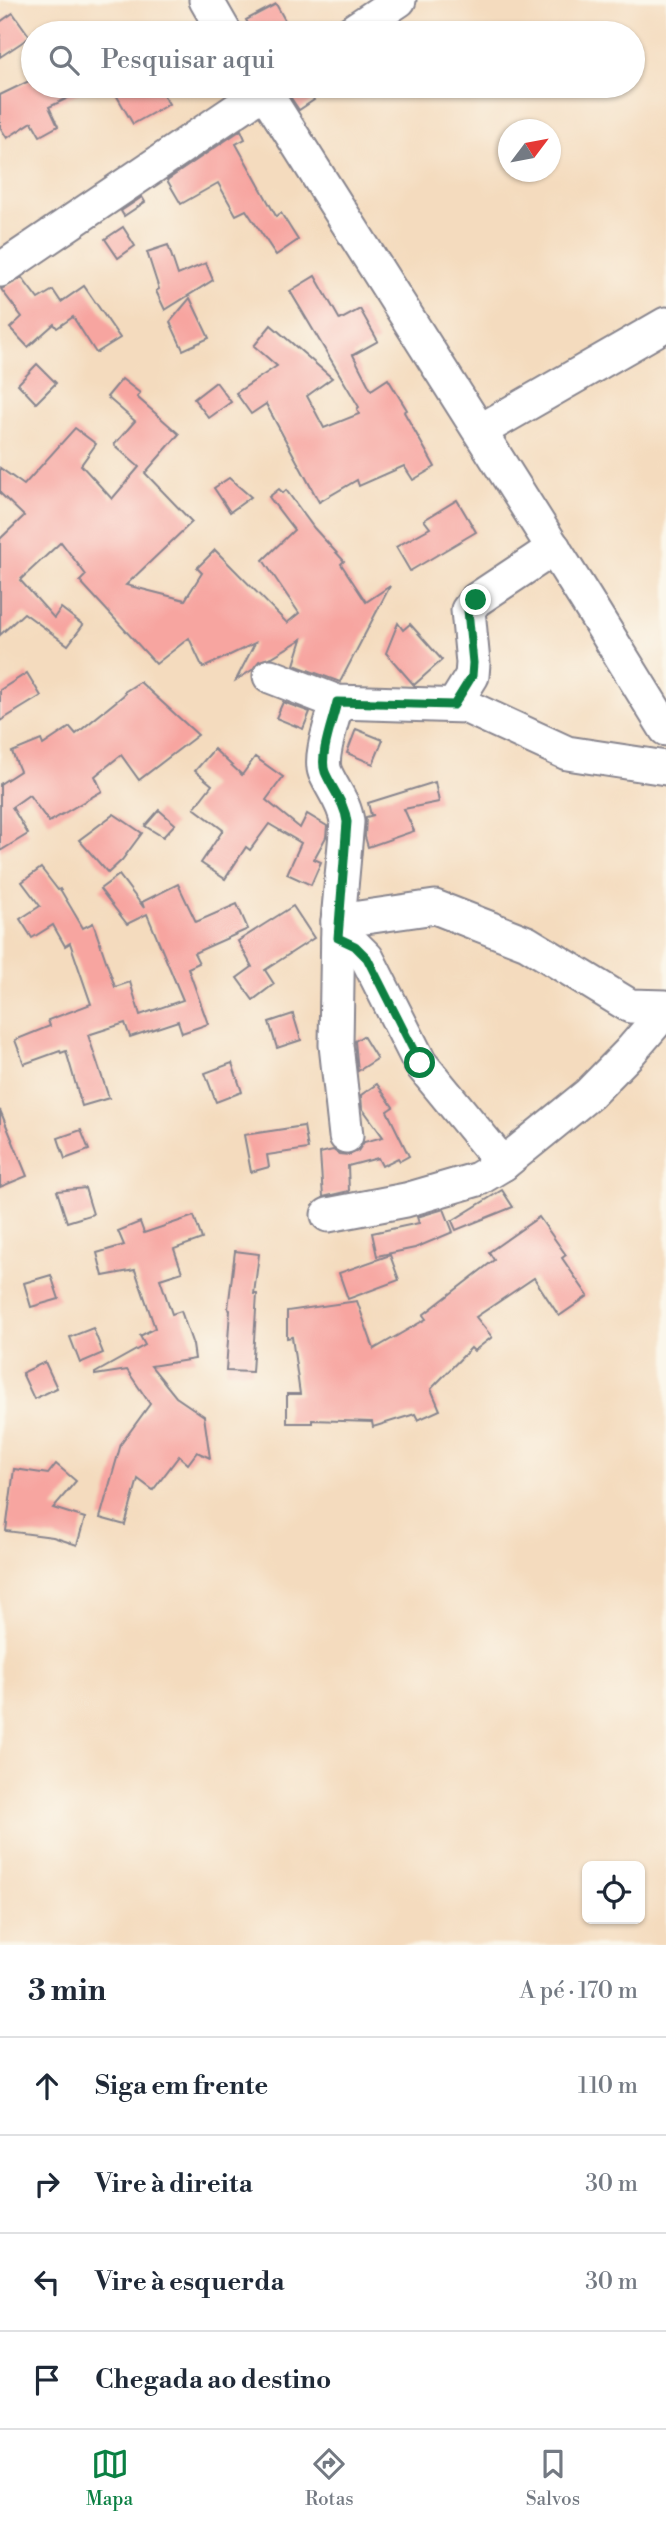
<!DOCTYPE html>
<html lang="pt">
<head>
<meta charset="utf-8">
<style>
  :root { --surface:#fff; --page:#f2f2f3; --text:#1f2937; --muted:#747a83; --line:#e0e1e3; --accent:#0b8043 }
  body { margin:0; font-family:"Libre Bodoni",serif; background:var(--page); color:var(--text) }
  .controls { position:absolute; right:21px; bottom:21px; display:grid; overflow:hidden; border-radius:10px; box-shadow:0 2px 5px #0004 }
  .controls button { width:63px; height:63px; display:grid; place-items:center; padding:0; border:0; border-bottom:2px solid var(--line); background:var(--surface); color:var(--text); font:35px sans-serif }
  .compass { position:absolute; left:498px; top:119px; width:63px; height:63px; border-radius:50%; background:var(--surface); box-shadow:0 2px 5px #0004; rotate:58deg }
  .stop { position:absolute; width:21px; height:21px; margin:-16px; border:5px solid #0b8043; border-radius:50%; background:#fff }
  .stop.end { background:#0b8043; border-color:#fff; box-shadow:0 2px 7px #0008 }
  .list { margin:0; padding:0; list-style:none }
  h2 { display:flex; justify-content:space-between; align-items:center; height:91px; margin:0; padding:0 28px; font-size:30px }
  h2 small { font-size:23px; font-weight:400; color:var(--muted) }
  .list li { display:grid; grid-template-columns:46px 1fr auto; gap:21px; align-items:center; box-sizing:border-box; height:98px; padding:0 28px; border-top:2px solid var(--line) }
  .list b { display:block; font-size:26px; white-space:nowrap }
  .list em { font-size:23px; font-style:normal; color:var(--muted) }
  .icon { flex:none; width:38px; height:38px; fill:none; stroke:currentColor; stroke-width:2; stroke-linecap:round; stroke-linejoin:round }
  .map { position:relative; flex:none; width:666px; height:1945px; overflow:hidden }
  .search { position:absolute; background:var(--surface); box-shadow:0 2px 5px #0004; left:21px; right:21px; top:21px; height:77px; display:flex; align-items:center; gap:18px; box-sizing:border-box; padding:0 24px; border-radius:38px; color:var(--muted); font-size:26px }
  .sheet { height:483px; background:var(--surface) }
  nav { display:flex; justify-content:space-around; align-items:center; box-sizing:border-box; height:98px; border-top:2px solid var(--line); background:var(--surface); font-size:19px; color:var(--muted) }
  nav a { display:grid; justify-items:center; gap:4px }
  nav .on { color:var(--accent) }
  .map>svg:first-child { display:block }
  .building { fill:#f7a5a0 }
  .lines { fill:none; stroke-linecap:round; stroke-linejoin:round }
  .minor-casing { stroke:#88858e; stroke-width:37 }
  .minor { stroke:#fff; stroke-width:33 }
  .route { stroke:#0b8043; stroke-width:9 }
</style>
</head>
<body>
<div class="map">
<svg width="666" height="1945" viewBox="0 0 666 1945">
  <rect width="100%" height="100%" fill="#fbf7ec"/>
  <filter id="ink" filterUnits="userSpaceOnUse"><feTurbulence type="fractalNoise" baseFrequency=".0143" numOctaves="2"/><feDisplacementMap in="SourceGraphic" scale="14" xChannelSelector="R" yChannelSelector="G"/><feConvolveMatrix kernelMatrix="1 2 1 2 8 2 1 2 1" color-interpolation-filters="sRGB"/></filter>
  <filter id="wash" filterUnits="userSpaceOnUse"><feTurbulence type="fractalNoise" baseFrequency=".00686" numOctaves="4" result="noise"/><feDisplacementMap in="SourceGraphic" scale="28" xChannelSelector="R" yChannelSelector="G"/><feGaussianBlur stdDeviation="1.57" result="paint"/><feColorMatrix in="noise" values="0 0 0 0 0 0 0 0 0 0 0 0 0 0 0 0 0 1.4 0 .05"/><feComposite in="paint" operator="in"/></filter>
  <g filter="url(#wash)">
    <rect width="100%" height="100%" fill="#f4dbbe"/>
    <g id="blocks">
      <g class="building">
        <path d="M276,4l16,29h-39l-7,-13z"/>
        <path d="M13,13l17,24 -30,20v-35z"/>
        <path d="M33,79v7h60l-44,21 9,19 -18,10 -8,-14 -25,16 -7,-11v-32z"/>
        <path d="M111,86h47l11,18 -36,20z"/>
        <path d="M291,86h14l9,14 -15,10 -10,-15z"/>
        <path d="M241,130l4,9 -9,5 40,72 5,-3 17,27 -22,15 -30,-45 -10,5 -18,-32 -37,21 -14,-24z"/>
        <path d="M142,197l3,5 -21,14 -3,-5z"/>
        <path d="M123,227l12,19 -17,12 -13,-19z"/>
        <path d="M168,245l10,30 28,-12 7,17 -48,30 -9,-19 3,-2 -12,-37z"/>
        <path d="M315,276l25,44 20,-11 18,32 -25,14 18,35 17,-11 19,31 -3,2 31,55 -22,13 -9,-14 -45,20 -2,-6 -38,22 -53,-98 -15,10 -15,-21 41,-27 -23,-20 17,-21 61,53 -25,18 17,32 35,-14 -2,-5 2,-2 -69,-116z"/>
        <path d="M22,278l16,21 15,-9 8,12 23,-16 36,52 -24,15 -23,-36 -16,11 -3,-4 -26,23 -18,-19 12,-11 -21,-28z"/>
        <path d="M190,298l19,40 -26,12 -13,-28z"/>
        <path d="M37,364l19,19 -20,20 -18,-19z"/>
        <path d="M122,379l18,14 -3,4 42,37 -34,39 47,49 -66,63 59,15 17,-27 -5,-5 18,-18 72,73 12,-10 -36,-53 31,-30 -25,-33 10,-8 4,4 3,-3 28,38 30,33 -3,3 25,38 24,-16 -50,96 -46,-17 8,-26 -30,18 -13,4 -7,9 -16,10 19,-37 -52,25 -14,-30 -33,26 -76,-83 6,-6 -25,-33 -41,38 34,38 7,-10 22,17 -15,20 -44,-32 -24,22v-96l24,-23 -24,-23v-25l24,17 51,-57 21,16 -15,21 31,34 27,-32 -25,-22 21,-24 -28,-24z"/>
        <path d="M216,382l15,20 -22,16 -15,-19z"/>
        <path d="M229,478l22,19 -21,15 -16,-24z"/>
        <path d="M457,500l19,32 -66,39 -14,-24 34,-19 -6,-8z"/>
        <path d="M398,623l5,7 7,-6 32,36 -28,25 -28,-32z"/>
        <path d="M27,673l14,23 -41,25v-31z"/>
        <path d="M140,682l58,53 -59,45 -18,-25 -26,21 7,15 -53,31 -20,-27 -17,12 16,27 -28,17v-67l20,-13 -8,-19 29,-12 2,5 27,-18 6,7 49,-40 -1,-2z"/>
        <path d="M283,702l27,10 -7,17 -27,-11z"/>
        <path d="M356,729l27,11 -10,24 -26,-11z"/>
        <path d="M214,749l28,26 13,-18 28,20 -17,23 34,28 7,-14 20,12 -1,11 -12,22 7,3 -10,23 -24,-11 14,-31 -32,-19 -19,26 -4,-3 -21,32 -24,-16 22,-33 -29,-22 18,-23 -17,-14z"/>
        <path d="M435,782l4,20 -35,7 10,22 -46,16 -3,-10 1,-20 8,-2h-3l-3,-12z"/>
        <path d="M159,810l16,14 -12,13 -18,-11z"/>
        <path d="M114,814l28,19 -20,27 -14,13 -29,-33z"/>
        <path d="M41,868l17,22 2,-1 23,39 10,-5 22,64 15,-5 10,33 43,-15 -36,-86 -20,10 -27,-35 19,-14 25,33 -2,-6 36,-18 18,38 41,-18 11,25 -54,24 5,10 -11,5 20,56 -26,9 -4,-12 -48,16 -5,-14 -37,12 21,63 -27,8 -16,-55 -5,2 -1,-2 -36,13 -9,-24 35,-14 -2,-6 43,-16 -21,-61 -5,3 -12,-21 -21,13 -12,-19 20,-13 -18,-24z"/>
        <path d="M293,906l21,32 -49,32 9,14 -21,16 -16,-22 15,-11 -14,-26z"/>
        <path d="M293,1014l8,26 -24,8 -8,-26z"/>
        <path d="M363,1036l14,23 -19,12 -3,-30z"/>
        <path d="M232,1063l10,29 -26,10 -11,-29z"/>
        <path d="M377,1084l16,23 -6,4 22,45 -9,5 -2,-3 -16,8 -4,-8 -30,8 1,25 -26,6 -3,-44 13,-3 6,4 10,1 9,-4 6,-9 19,-5 -21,-29 -1,-13z"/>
        <path d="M0,1110l27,66 -27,11z"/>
        <path d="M304,1126l4,23 -41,6 2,12 -18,5 -7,-37z"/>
        <path d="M81,1130l8,20 -24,9 -7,-21z"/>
        <path d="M85,1188l8,26 -26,8 -10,-31z"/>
        <path d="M502,1190l11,17 -57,23 -4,-9z"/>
        <path d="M444,1209l9,23 -38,16 -38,8 -5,-23 47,-10 -2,-6z"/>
        <path d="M194,1216l8,23 -28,10 8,23 -22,7 12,35 9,-3 12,34 2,14 -44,7 25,31 28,19 6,42 -13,-6 -9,12 -9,-8 -26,34 -15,-11 -13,46 -25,-7 21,-74 29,-40 -23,-34 -32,5v-2l50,-28 -5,-9 15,-8 -20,-58 -32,6 -6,-23 27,-8 -6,-14 22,-9 4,11z"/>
        <path d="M539,1217l27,38 -4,3 26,38 -29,20 -25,-38 -58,39 16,20 -18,14 -3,-3 -40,41 9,21 -22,10 -3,-6 -42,13 -1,-5 -60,-2v3h-25v-29h13l-8,-57 -5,1v-27l70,-10 17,48 52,-30 -3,-4 71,-55 -5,-8z"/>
        <path d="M235,1251l24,3 -5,40h3l-5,78 -26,-1 4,-61 -2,-1z"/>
        <path d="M390,1255l9,25 -51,19 -9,-26z"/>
        <path d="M51,1275l8,24 -28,8 -7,-24z"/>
        <path d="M93,1328l10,25 -23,10 -10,-26z"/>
        <path d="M45,1362l12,26 -23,11 -12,-26z"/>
        <path d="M56,1464l20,17 -23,27 32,10 -8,27 -24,-8 -47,-6 8,-62 34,5z"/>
      </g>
    </g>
  </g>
  <g filter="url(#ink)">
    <use href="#blocks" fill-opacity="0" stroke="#88858e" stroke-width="2"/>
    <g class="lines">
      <defs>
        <g id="minor">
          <path d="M206,0l19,33"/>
          <path d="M350,33l49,-33"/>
          <path d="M261,86l324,512 81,131"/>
          <path d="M0,270l272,-184"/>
          <path d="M480,431l186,-107"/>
          <path d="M270,676l67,26 128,4 102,47 99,15"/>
          <path d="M337,702c-4,18 -18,54 -12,70 7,17 20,31 22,50l-9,99 -2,124 10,91"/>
          <path d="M454,705l18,-29 1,-13 -5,-53 8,-10 78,-52"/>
          <path d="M338,921l97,-14 92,36 103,63 36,1"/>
          <path d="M338,938l17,8 12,12 53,105 83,101"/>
          <path d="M328,1215l78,-15 72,-21 25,-15 86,-70 40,-41 37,-43"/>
        </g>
      </defs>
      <use href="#minor" class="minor-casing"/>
      <use href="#minor" class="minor"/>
    </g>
  </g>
  <g class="lines" filter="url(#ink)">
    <path class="route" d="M420,1063l-53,-105 -12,-12 -17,-8 9,-116c-2,-19 -15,-33 -22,-50 -6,-16 8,-52 12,-70l117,3 18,-29 1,-13 -5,-53 8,-10"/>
  </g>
</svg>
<div class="controls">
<button><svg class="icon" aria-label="locate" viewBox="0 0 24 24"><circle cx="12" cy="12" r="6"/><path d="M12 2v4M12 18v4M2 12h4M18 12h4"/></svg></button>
</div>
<svg class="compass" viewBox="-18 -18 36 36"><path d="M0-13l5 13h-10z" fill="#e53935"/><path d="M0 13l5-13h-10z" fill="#747a83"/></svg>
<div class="stop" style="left:420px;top:1063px"></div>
<div class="stop end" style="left:476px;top:600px"></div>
<div class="search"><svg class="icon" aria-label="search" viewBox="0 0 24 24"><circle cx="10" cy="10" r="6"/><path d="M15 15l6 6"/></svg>Pesquisar aqui</div>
</div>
<section class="sheet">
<h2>3 min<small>A pé · 170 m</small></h2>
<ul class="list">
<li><svg class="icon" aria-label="ahead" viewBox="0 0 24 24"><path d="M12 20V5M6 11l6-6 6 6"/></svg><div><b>Siga em frente</b></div><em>110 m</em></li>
<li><svg class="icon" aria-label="right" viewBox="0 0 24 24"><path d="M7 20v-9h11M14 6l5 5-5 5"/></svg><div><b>Vire à direita</b></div><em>30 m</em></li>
<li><svg class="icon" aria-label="left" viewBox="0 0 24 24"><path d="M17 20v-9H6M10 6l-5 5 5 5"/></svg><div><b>Vire à esquerda</b></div><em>30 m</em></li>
<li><svg class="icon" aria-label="arrive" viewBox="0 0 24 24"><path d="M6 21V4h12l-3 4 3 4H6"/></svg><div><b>Chegada ao destino</b></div></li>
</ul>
</section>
<nav>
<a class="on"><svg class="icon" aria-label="map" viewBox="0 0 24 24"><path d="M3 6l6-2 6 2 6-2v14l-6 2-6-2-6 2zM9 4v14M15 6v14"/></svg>Mapa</a>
<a><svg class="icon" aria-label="directions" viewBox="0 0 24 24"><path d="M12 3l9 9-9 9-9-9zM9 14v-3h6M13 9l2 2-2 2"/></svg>Rotas</a>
<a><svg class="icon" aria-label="saved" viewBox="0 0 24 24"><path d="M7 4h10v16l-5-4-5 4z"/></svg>Salvos</a>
</nav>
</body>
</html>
